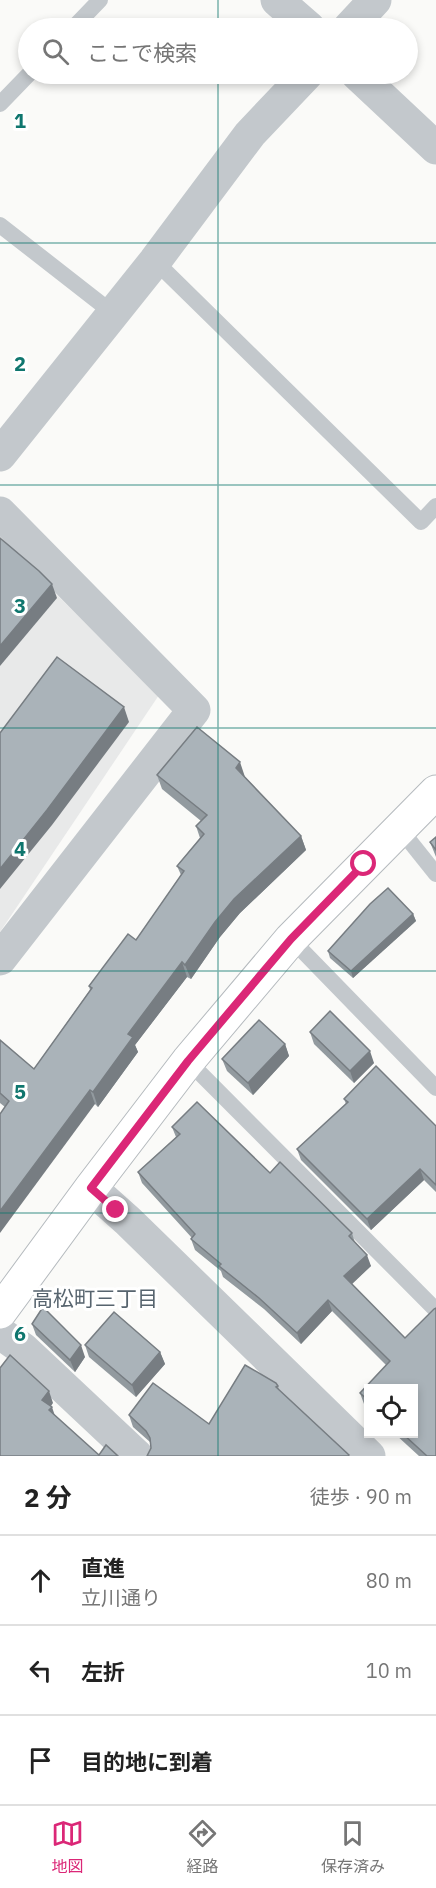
<!DOCTYPE html>
<html lang="ja">
<head>
<meta charset="utf-8">
<style>
  :root { --surface:#fff; --page:#f2f2f2; --text:#222; --muted:#767676; --line:#e0e0e0; --accent:#db2777 }
  body { margin:0; font-family:"IBM Plex Sans","Noto Sans JP",sans-serif; background:var(--page); color:var(--text) }
  .controls { position:absolute; right:18px; bottom:18px; display:grid; overflow:hidden; border-radius:0px; box-shadow:0 3px 9px #0003 }
  .controls button { width:54px; height:54px; display:grid; place-items:center; padding:0; border:0; border-bottom:2px solid var(--line); background:var(--surface); color:var(--text); font:30px sans-serif }
  .stop { position:absolute; width:18px; height:18px; margin:-14px; border:4px solid #db2777; border-radius:50%; background:#fff }
  .stop.end { background:#db2777; border-color:#fff; box-shadow:0 2px 6px #0008 }
  .list { margin:0; padding:0; list-style:none }
  h2 { display:flex; justify-content:space-between; align-items:center; height:78px; margin:0; padding:0 24px; font-size:26px }
  h2 small { font-size:20px; font-weight:400; color:var(--muted) }
  .list li { display:grid; grid-template-columns:39px 1fr auto; gap:18px; align-items:center; box-sizing:border-box; height:90px; padding:0 24px; border-top:2px solid var(--line) }
  .list b { display:block; font-size:22px; white-space:nowrap }
  .list p { margin:0; font-size:20px; white-space:nowrap; color:var(--muted) }
  .list em { font-size:20px; font-style:normal; color:var(--muted) }
  .icon { flex:none; width:33px; height:33px; fill:none; stroke:currentColor; stroke-width:2; stroke-linecap:round; stroke-linejoin:round }
  .map { position:relative; flex:none; width:436px; height:1456px; overflow:hidden }
  .search { position:absolute; background:var(--surface); box-shadow:0 3px 9px #0003; left:18px; right:18px; top:18px; height:66px; display:flex; align-items:center; gap:15px; box-sizing:border-box; padding:0 21px; border-radius:33px; color:var(--muted); font-size:22px }
  .sheet { height:348px; background:var(--surface) }
  nav { display:flex; justify-content:space-around; align-items:center; box-sizing:border-box; height:84px; border-top:2px solid var(--line); background:var(--surface); font-size:16px; color:var(--muted) }
  nav a { display:grid; justify-items:center; gap:3px }
  nav .on { color:var(--accent) }
  .map>svg:first-child { display:block }
  .built { fill:#e8e9e9 }
  .lines { fill:none; stroke-linecap:round; stroke-linejoin:round }
  .primary-casing { stroke:#b5babe; stroke-width:35 }
  .service { stroke:#c3c8cc; stroke-width:16 }
  .minor { stroke:#c3c8cc; stroke-width:33 }
  .primary { stroke:#fff; stroke-width:33 }
  .wall { fill:#929a9f }
  .shaded-wall { fill:#777d82 }
  .building { fill:#aab3b9; stroke:#777d82; stroke-width:1.5 }
  .route { stroke:#db2777; stroke-width:8 }
  .grid { fill:none; stroke:#0f766e; stroke-width:1.5; stroke-opacity:0.55 }
  .labels { text-anchor:middle; dominant-baseline:central; stroke-width:6; stroke-linejoin:round; paint-order:stroke }
  .neighbourhood-label { font-size:21px; fill:#57646e; stroke:#fff }
  .grid-label { font-size:20px; text-anchor:middle; font-weight:bold; fill:#0f766e; stroke:#fff; stroke-width:6; stroke-linejoin:round; paint-order:stroke }
</style>
</head>
<body>
<div class="map">
<svg width="436" height="1456" viewBox="0 0 436 1456">
  <rect width="100%" height="100%" fill="#fafaf8"/>
  <path class="built" d="M0,539l159,156 -159,237z"/>
  <g class="lines">
    <defs>
      <path id="primary" d="M0,1312l91,-124 97,-127 103,-122 145,-147"/>
    </defs>
    <use href="#primary" class="primary-casing"/>
    <g class="service">
      <path d="M73,28l27,-28"/>
      <path d="M0,104l29,-30"/>
      <path d="M0,225l114,89"/>
      <path d="M155,261l266,261 15,-16"/>
      <path d="M400,829l36,45"/>
      <path d="M291,939l145,149"/>
      <path d="M188,1061l248,249"/>
    </g>
    <g class="minor">
      <path d="M277,0l32,28"/>
      <path d="M349,28l26,-28"/>
      <path d="M357,74l79,74"/>
      <path d="M0,455l155,-194 95,-127 57,-60"/>
      <path d="M0,513l194,197 -194,249"/>
      <path d="M91,1188l37,33 241,235"/>
      <path d="M0,1333l23,16 114,107"/>
    </g>
    <use href="#primary" class="primary"/>
  </g>
  <g class="wall">
    <path d="M157,775l88,2 56,59 5,14 -66,63 -20,24 -29,42 -4,-2 -52,68 3,7 -40,55 -3,-3 -90,3 -5,-4v-63l34,29 56,-79 -1,-4 47,-46 45,-65 -4,-9 23,-28 -4,-12 5,-5 -39,-32z"/>
    <path d="M436,837v20l-6,-15z"/>
    <path d="M413,914l3,7 -63,57 -23,-20 -2,-7z"/>
    <path d="M310,1032l64,31 -20,20 -40,-39z"/>
    <path d="M285,1044l4,12 -36,39 -26,-24 -5,-12z"/>
    <path d="M344,1099l92,27v66l-12,-12 -53,50 -70,-70 -4,-11 49,-45z"/>
    <path d="M172,1127l98,46 82,60 3,10 16,23 -20,18 54,54 31,118h-17l-24,-22h19l-45,-45v19l-5,-4 -4,-11 26,-28 -54,-54 -31,33 -37,-35 -41,-32 -2,-6 -26,-21 -4,-11 1,-1 -50,-55 -4,-11 38,-35z"/>
    <path d="M32,1324l53,33 -10,15 -39,-37z"/>
    <path d="M85,1345l75,7 5,12 -29,33 -47,-40z"/>
    <path d="M278,1386l1,4 70,66 -198,-8 -1,-6 -17,-15 -4,-12 80,9z"/>
  </g>
  <g class="shaded-wall">
    <path d="M52,584l5,14 -57,68v-20z"/>
    <path d="M124,707l5,15 -77,103 -52,64v-20z"/>
    <path d="M240,762l5,15 -4,5 -5,-14z"/>
    <path d="M301,836l5,14 -66,63 -20,24 -29,42 -6,-14 30,-43 19,-23z"/>
    <path d="M413,914l3,7 -63,57 -2,-7z"/>
    <path d="M182,962l5,15 -52,68 3,7 -40,55 -5,-15 35,-58z"/>
    <path d="M285,1044l4,12 -36,39 -5,-12z"/>
    <path d="M370,1051l4,12 -20,20 -4,-12z"/>
    <path d="M90,1090l5,14 -95,129v-22z"/>
    <path d="M420,1169l4,11 -53,50 -4,-11z"/>
    <path d="M367,1255l4,11 -23,22 -4,-12z"/>
    <path d="M328,1300l4,11 -31,33 -4,-11z"/>
    <path d="M81,1345l4,12 -10,15 -5,-12z"/>
    <path d="M160,1352l5,12 -29,33 -4,-12z"/>
    <path d="M49,1391l4,12 -6,9 -5,-12z"/>
    <path d="M52,1407l4,12 -7,-9z"/>
  </g>
  <g class="building">
    <path d="M0,538l39,33 13,13 -52,62z"/>
    <path d="M57,657l67,50 -77,103 -47,59v-136z"/>
    <path d="M197,727l43,35 -4,6 65,68 -67,63 -19,23 -30,43 -3,-3 -54,72 5,3 -40,55 -3,-2 -90,121v-97l9,-13 -9,-8v-53l34,29 58,-81 -3,-2 39,-52 8,6 48,-69 -7,-5 27,-32 -8,-8 11,-11 -50,-40z"/>
    <path d="M436,837v13l-6,-8z"/>
    <path d="M388,888l25,26 -62,57 -23,-20 42,-47z"/>
    <path d="M330,1011l40,40 -20,20 -40,-39z"/>
    <path d="M259,1020l26,24 -37,39 -26,-24z"/>
    <path d="M376,1066l60,60v59l-16,-16 -53,50 -70,-70 51,-47 -4,-3z"/>
    <path d="M197,1102l73,71 10,-11 72,71 -3,3 18,19 -23,21 61,62 29,-29 2,-1v148h-9l-24,-22h11v-45h-45v12l-9,-8 30,-32 -62,-61 -31,33 -38,-35 -40,-32 2,-2 -30,-25 4,-5 -57,-62 42,-38 -8,-7z"/>
    <path d="M43,1307l38,38 -11,15 -38,-36z"/>
    <path d="M114,1312l46,40 -28,33 -47,-40z"/>
    <path d="M10,1355l39,36 -7,9 10,7 -3,3 50,45 7,-10 12,11h-118v-88z"/>
    <path d="M245,1365l31,18 2,3 -2,1 73,68 -1,1h-201l4,-8 -1,-10 -4,-7 -17,-16 24,-32 56,41z"/>
  </g>
  <g class="lines">
    <path class="route" d="M116,1210l-25,-22 97,-127 103,-122 73,-75"/>
  </g>
  <path class="grid" d="M218,0v28M218,74v1382M0,243h436M0,485h436M0,728h436M0,971h436M0,1213h436"/>
  <g class="labels">
    <g class="neighbourhood-label">
      <text x="95" y="1298">高松町三丁目</text>
    </g>
  </g>
  <g class="grid-label">
    <text x="20" y="128">1</text>
    <text x="20" y="371">2</text>
    <text x="20" y="613">3</text>
    <text x="20" y="856">4</text>
    <text x="20" y="1099">5</text>
    <text x="20" y="1341">6</text>
  </g>
</svg>
<div class="controls">
<button><svg class="icon" aria-label="locate" viewBox="0 0 24 24"><circle cx="12" cy="12" r="6"/><path d="M12 2v4M12 18v4M2 12h4M18 12h4"/></svg></button>
</div>
<div class="stop" style="left:364px;top:864px"></div>
<div class="stop end" style="left:116px;top:1210px"></div>
<div class="search"><svg class="icon" aria-label="search" viewBox="0 0 24 24"><circle cx="10" cy="10" r="6"/><path d="M15 15l6 6"/></svg>ここで検索</div>
</div>
<section class="sheet">
<h2>2 分<small>徒歩 · 90 m</small></h2>
<ul class="list">
<li><svg class="icon" aria-label="ahead" viewBox="0 0 24 24"><path d="M12 20V5M6 11l6-6 6 6"/></svg><div><b>直進</b><p>立川通り</p></div><em>80 m</em></li>
<li><svg class="icon" aria-label="left" viewBox="0 0 24 24"><path d="M17 20v-9H6M10 6l-5 5 5 5"/></svg><div><b>左折</b></div><em>10 m</em></li>
<li><svg class="icon" aria-label="arrive" viewBox="0 0 24 24"><path d="M6 21V4h12l-3 4 3 4H6"/></svg><div><b>目的地に到着</b></div></li>
</ul>
</section>
<nav>
<a class="on"><svg class="icon" aria-label="map" viewBox="0 0 24 24"><path d="M3 6l6-2 6 2 6-2v14l-6 2-6-2-6 2zM9 4v14M15 6v14"/></svg>地図</a>
<a><svg class="icon" aria-label="directions" viewBox="0 0 24 24"><path d="M12 3l9 9-9 9-9-9zM9 14v-3h6M13 9l2 2-2 2"/></svg>経路</a>
<a><svg class="icon" aria-label="saved" viewBox="0 0 24 24"><path d="M7 4h10v16l-5-4-5 4z"/></svg>保存済み</a>
</nav>
</body>
</html>
